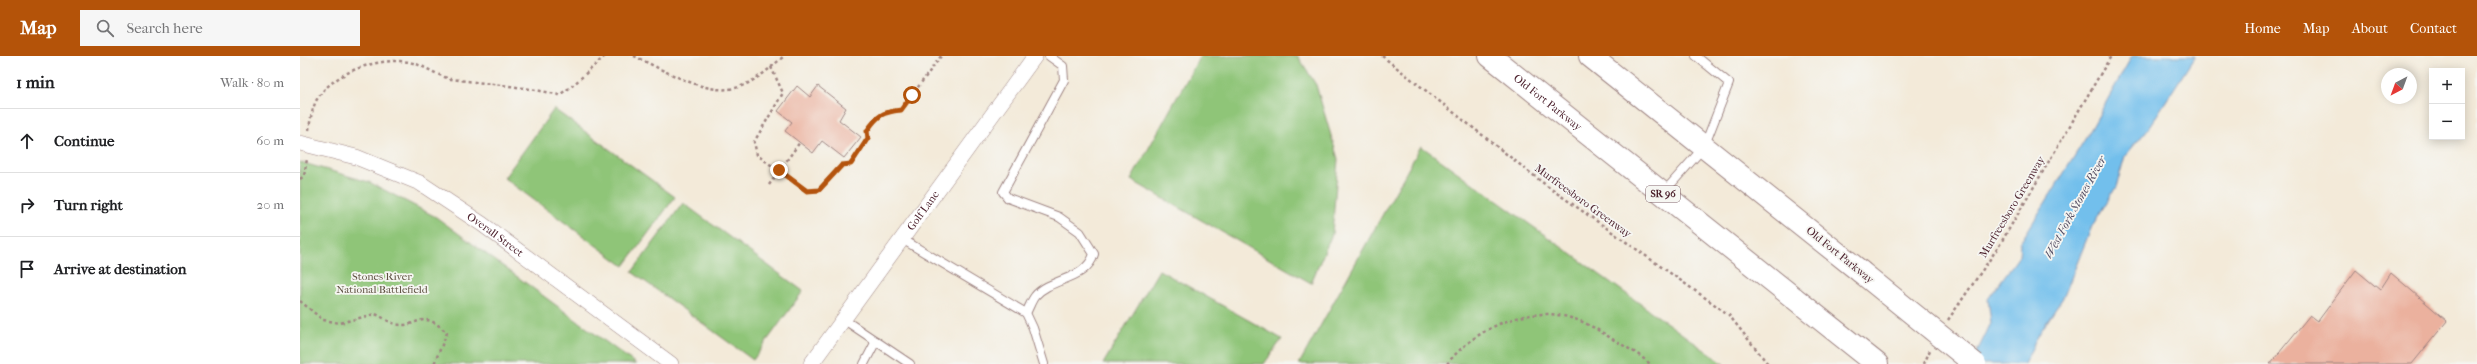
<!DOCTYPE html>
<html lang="en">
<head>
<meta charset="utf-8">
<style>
  :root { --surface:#fff; --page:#f6f6f6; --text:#202124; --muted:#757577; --line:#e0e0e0; --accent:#b45309 }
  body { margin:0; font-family:"IM FELL French Canon",serif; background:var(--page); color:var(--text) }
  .controls { position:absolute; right:12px; top:12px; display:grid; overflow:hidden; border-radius:0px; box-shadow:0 2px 10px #0003 }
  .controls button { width:36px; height:36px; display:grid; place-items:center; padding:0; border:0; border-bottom:1px solid var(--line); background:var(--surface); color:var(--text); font:20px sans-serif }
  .compass { position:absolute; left:2081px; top:12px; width:36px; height:36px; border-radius:50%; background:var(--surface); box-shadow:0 2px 10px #0003; rotate:221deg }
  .stop { position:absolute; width:12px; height:12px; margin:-9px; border:3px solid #b45309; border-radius:50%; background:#fff }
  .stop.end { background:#b45309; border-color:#fff; box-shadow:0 1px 4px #0008 }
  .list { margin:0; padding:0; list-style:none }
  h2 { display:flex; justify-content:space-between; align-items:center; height:52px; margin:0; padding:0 16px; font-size:17px }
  h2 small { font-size:13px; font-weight:400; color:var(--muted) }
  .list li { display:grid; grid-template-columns:26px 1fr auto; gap:12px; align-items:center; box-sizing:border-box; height:64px; padding:0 16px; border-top:1px solid var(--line) }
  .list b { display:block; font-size:15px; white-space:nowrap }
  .list em { font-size:13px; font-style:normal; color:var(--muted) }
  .icon { flex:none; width:22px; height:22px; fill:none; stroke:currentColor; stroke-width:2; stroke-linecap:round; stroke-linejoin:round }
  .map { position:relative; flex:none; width:2177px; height:308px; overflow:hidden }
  header { display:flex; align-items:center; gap:24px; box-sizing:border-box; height:56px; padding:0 20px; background:var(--accent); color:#fff }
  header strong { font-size:19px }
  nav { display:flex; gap:22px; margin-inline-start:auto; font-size:14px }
  .search { width:280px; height:36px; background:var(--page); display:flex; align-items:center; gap:10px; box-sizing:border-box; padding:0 14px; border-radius:0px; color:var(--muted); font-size:15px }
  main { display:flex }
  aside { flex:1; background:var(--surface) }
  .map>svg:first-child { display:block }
  .green { fill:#8fc578; stroke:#6c7252 }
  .water { fill:#72bfec; stroke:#5e6f8c }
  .building { fill:#ebb19e }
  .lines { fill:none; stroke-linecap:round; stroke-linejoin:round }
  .service-casing { stroke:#9e8482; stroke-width:10 }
  .minor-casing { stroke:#9e8482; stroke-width:16 }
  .primary-casing { stroke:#9e8482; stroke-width:24 }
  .path { stroke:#9e8482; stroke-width:2.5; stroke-dasharray:3 3; stroke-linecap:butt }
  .service { stroke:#fff; stroke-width:8 }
  .minor { stroke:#fff; stroke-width:15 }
  .primary { stroke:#fff; stroke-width:22 }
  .primary-bridge-casing { stroke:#9e8482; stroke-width:24; stroke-linecap:butt }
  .primary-bridge { stroke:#fff; stroke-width:22 }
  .route { stroke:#b45309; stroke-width:5 }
  .labels { text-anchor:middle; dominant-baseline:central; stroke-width:3.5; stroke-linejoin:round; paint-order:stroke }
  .shield { fill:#f6f6f2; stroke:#7e6067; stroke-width:1 }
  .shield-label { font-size:10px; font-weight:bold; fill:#4a1f2b }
  .street-label { font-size:11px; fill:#4a1f2b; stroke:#f6f6f2 }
  .park-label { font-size:11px; fill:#5f5142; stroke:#f6f6f2 }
  .water-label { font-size:12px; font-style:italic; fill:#564f65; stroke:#f6f6f2 }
</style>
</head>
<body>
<header>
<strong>Map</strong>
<div class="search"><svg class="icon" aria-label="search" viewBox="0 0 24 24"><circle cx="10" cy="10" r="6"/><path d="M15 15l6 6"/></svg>Search here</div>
<nav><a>Home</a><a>Map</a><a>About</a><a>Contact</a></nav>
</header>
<main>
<aside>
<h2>1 min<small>Walk · 80 m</small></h2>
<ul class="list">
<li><svg class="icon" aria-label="ahead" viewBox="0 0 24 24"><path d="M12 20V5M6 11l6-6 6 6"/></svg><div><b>Continue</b></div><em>60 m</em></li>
<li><svg class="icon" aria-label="right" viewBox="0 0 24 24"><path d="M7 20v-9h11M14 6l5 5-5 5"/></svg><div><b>Turn right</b></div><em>20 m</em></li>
<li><svg class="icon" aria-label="arrive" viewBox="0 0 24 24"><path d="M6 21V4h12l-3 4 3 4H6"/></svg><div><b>Arrive at destination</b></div></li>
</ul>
</aside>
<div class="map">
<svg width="2177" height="308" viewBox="0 0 2177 308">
  <rect width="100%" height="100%" fill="#f6f6f2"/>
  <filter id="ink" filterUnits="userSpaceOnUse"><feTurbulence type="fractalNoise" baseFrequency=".025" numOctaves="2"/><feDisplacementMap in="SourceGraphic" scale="8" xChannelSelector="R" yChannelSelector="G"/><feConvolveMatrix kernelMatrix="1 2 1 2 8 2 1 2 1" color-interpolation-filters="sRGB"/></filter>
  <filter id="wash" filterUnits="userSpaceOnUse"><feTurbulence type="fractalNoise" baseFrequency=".012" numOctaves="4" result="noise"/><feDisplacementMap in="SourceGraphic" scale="16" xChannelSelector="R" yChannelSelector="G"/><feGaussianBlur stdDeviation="0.9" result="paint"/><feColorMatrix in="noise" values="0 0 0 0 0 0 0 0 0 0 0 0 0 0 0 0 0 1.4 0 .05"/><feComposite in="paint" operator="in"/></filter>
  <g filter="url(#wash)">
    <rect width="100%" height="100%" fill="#f3ead9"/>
    <g class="green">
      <path d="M900,0h98l18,29 22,74 -6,75 -21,49 -180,-103z"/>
      <path d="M254,53l121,88 -51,69 -120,-88z"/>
      <path d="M1121,90l303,218h-425z"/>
      <path d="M0,106l69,20 67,35 200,147h-336z"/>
      <path d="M383,147l120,88 -50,69 -121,-88z"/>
      <path d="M859,214l123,69 -18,25h-161z"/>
    </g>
    <path class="water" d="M1832,0h63l-47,73 -23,27 -9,31 -24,39 -28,70 -25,38 -15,30h-53l20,-41 -3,-24 31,-43 1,-13 67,-107z"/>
    <g id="blocks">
      <g class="building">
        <path d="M497,30l13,11 8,-11 28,22 -7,12 22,17 -17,21 -22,-17 -9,12 -28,-22 7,-9 -14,-11z"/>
        <path d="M2056,214l24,20 11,-17 56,48 -35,43h-142l40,-49 8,6z"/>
      </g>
    </g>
  </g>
  <g filter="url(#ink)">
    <use href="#blocks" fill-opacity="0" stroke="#9e8482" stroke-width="1"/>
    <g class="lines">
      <defs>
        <g id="service">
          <path d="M1363,137l41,-46 25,-64 -33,-27"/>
          <path d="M602,183l124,74 7,15 11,36"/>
          <path d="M726,257c3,-5 5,-12 9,-17 16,-19 51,-15 59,-42l-14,-22 -21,-15 -51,-19 -5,-6 61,-112 -1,-14 -14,-10"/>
          <path d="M543,263l67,45"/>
          <path d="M564,308l12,-23"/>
        </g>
        <g id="minor">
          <path id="s1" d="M0,87l56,14 64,26 62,41 189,140"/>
          <path id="s2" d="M511,308l224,-308"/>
        </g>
        <g id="primary">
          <path id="s3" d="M1190,0l387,308"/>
          <path d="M1290,0l271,216"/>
        </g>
      </defs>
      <use href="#service" class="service-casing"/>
      <use href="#minor" class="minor-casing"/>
      <use href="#primary" class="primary-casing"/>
      <g class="path">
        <path d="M334,0c25,12 68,37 95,33 21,-2 40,-20 55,-33"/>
        <path d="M1082,0l165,130 181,128 40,50"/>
        <path d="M471,11l12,26 -29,49 3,13 50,36 12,-1 23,-25 9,-1 17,-26 -1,-7c11,-16 15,-19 34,-21l40,-54"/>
        <path d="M9,74c1,-9 3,-20 7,-29 16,-29 62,-44 93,-39 15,3 28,14 42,17 37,5 72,7 108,16l12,-8 34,-31"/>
        <path d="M0,123l4,-3 3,-17"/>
        <path d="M469,129l31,-43"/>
        <path d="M0,245l23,19 17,3 35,-9c7,2 13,8 20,10 24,6 25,-18 52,9l-13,31"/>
        <path d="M1648,264l51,-74 112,-190"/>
        <path d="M1147,308c27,-35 80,-60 124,-46 16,4 30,14 43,22 12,7 25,14 36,24"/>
        <path d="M1624,308l6,-14"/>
      </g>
      <use href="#service" class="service"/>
      <use href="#minor" class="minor"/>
      <use href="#primary" class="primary"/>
      <defs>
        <path id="primary-bridge" d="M1561,216l114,92"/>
      </defs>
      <use href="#primary-bridge" class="primary-bridge-casing"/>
      <use href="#primary-bridge" class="primary-bridge"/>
    </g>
  </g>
  <g class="lines" filter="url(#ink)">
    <path class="route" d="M479,114l28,21 12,-1 23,-25 9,-1 17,-26 -1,-7c11,-16 15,-19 34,-21l11,-15"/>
  </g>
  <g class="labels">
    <rect class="shield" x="1346" y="130" width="34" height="16" rx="3"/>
    <g class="shield-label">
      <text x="1363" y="138">SR 96</text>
    </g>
    <g class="street-label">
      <text stroke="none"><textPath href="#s3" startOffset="74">Old Fort Parkway</textPath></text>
      <text transform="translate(1283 145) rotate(36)">Murfreesboro Greenway</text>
      <text transform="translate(1712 151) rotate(-59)">Murfreesboro Greenway</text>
      <text stroke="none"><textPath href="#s2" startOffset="190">Golf Lane</textPath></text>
      <text stroke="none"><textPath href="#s1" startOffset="218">Overall Street</textPath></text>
      <text transform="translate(1540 199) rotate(39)">Old Fort Parkway</text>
    </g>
    <g class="park-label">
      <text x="82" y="220">Stones River<tspan x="82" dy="13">National Battlefield</tspan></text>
    </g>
    <g class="water-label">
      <text transform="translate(1775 151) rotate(-61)">West Fork Stones River</text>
    </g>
  </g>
</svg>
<div class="controls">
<button>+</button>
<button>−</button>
</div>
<svg class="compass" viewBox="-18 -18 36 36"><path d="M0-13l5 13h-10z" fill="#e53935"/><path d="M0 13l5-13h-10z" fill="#757577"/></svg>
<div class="stop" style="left:612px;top:39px"></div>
<div class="stop end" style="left:479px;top:114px"></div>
</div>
</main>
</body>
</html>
